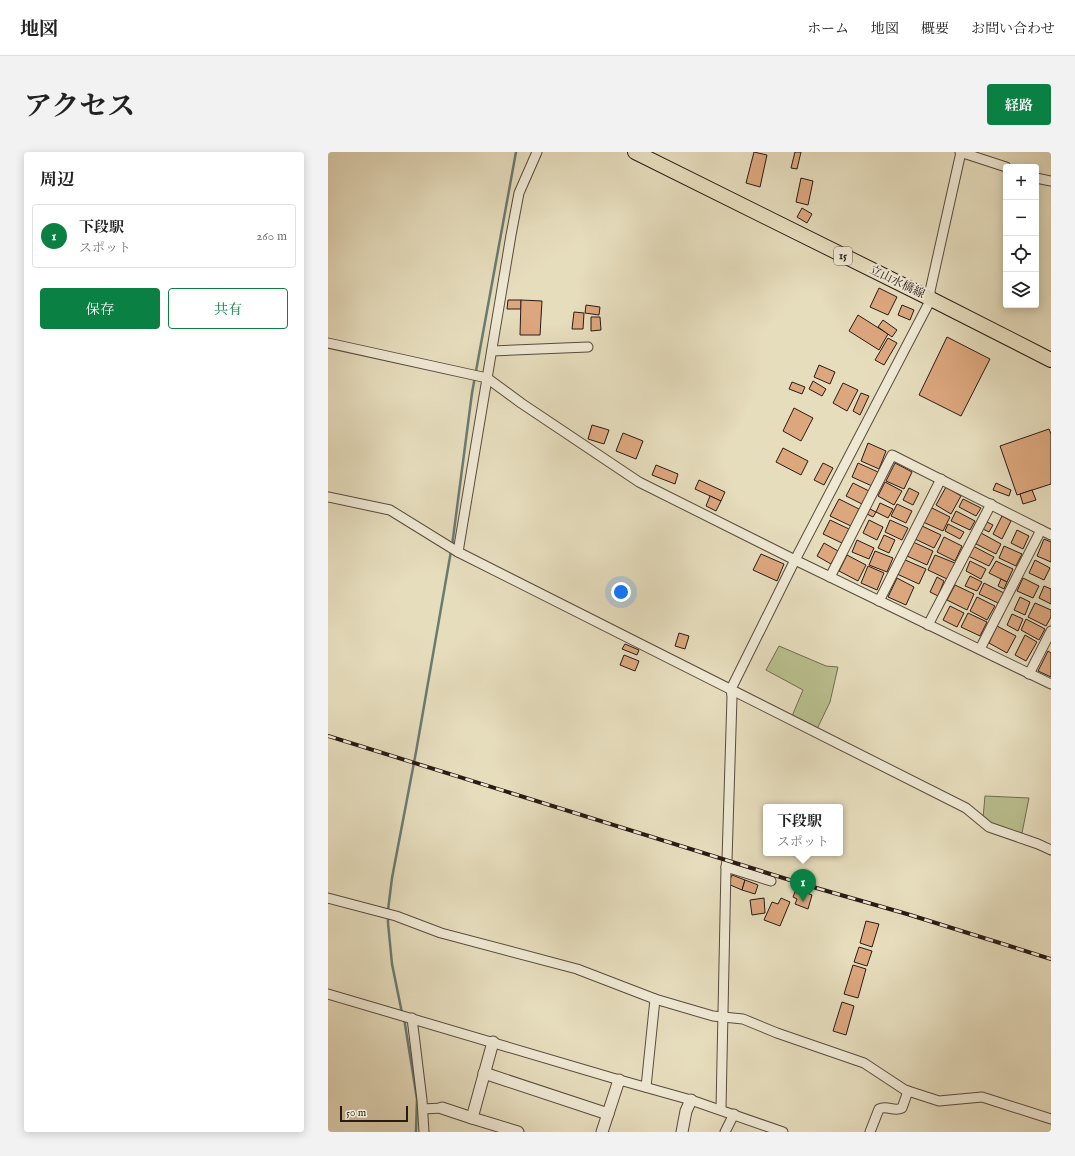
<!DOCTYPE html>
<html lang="ja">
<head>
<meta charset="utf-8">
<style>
  :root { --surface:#fff; --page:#f2f2f2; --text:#222; --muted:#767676; --line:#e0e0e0; --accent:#0b8043 }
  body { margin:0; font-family:"IM FELL English","Noto Serif JP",serif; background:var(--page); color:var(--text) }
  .controls { position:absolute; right:12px; top:12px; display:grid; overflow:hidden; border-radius:4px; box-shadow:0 2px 10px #0003 }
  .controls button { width:36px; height:36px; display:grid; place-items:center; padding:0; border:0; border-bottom:1px solid var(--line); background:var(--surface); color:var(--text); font:20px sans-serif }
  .scale { position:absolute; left:12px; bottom:10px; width:68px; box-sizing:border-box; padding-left:4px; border:2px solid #291a14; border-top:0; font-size:11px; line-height:14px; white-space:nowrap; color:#291a14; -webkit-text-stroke:3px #efe9d4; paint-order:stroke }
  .you { position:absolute; left:293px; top:440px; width:14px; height:14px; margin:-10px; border:3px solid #fff; border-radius:50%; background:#1a73e8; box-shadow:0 0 0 6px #1a73e833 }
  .badge { display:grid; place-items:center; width:26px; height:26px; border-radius:50%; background:var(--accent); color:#fff; font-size:13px; font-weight:700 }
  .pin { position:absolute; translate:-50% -33px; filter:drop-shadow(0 1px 2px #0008) }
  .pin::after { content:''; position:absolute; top:21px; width:14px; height:12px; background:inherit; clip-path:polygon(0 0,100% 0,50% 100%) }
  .popup { position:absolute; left:435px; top:652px; width:80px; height:52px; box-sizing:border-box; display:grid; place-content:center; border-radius:4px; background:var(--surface); filter:drop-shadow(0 1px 3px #0005); font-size:13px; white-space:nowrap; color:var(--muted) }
  .popup b { font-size:15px; color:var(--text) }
  .popup::after { content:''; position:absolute; left:50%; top:100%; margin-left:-8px; border:8px solid transparent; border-top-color:var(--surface) }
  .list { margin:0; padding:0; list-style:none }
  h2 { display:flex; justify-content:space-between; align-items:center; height:52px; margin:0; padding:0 16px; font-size:17px }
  h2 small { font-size:13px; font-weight:400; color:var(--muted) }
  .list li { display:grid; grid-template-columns:26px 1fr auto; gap:12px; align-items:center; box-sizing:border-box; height:64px; margin:0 8px 8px; padding:0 8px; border:1px solid var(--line); border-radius:4px }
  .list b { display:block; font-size:15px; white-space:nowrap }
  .list p { margin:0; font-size:13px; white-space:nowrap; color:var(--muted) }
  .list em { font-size:13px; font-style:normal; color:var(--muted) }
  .actions { display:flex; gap:8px; padding:12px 16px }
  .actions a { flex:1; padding:9px 0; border:1px solid var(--accent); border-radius:4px; text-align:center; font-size:14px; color:var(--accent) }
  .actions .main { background:var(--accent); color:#fff }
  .icon { flex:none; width:22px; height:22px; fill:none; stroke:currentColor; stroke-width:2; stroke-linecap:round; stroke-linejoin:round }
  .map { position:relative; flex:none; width:723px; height:980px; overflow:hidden; border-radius:4px }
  header { display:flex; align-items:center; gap:24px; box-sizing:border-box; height:56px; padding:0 20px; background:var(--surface); border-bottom:1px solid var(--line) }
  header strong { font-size:19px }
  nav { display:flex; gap:22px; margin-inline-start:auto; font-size:14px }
  .intro { display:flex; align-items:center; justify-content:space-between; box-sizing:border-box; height:96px; padding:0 24px }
  h1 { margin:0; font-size:28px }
  .button { padding:10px 18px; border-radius:4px; background:var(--accent); color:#fff; font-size:14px; font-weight:700 }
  main { display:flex; gap:24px; padding:0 24px }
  aside { flex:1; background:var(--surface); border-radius:4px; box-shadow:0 2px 10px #0003 }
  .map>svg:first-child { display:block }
  .green { fill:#b9bf8e; stroke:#716c51 }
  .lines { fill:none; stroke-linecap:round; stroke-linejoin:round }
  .stream { stroke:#6a7b72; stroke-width:2.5 }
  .building { fill:#dda77e; stroke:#291a14 }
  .minor-casing { stroke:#584b3e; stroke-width:11 }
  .tertiary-casing { stroke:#584b3e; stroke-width:13 }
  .primary-casing { stroke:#291a14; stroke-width:16 }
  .minor { stroke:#efe9d4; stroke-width:9 }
  .tertiary { stroke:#efe9d4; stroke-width:11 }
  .primary { stroke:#e6ddbd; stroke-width:14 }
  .rail-casing { stroke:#291a14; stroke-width:4 }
  .rail { stroke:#efe9d4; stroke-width:2.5; stroke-dasharray:8; stroke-linecap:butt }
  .labels { text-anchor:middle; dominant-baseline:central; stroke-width:4; stroke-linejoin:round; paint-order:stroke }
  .shield { fill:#efe9d4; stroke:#64584e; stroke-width:1 }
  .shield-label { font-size:11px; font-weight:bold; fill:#291a14 }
  .street-label { font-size:12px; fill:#291a14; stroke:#efe9d4 }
</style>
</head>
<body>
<header>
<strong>地図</strong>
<nav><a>ホーム</a><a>地図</a><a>概要</a><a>お問い合わせ</a></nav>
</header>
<div class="intro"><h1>アクセス</h1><a class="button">経路</a></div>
<main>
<aside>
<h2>周辺<small></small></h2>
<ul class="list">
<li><span class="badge">1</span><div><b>下段駅</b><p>スポット</p></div><em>260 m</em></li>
</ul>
<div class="actions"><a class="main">保存</a><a>共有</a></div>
</aside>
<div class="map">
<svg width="723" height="980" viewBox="0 0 723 980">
  <rect width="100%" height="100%" fill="#e6ddbd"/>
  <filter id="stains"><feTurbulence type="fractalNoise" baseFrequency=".005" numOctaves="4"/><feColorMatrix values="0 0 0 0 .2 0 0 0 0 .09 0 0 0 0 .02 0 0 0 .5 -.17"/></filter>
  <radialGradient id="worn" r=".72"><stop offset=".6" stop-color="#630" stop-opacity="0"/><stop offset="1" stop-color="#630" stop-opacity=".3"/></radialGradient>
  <g class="green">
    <path d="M451,494l47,20 12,1 -8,35 -13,27 -25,-13 11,-26 -37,-20z"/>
    <path d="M657,644l44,2 -7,35 -28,-6 -11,-9z"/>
  </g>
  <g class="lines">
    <g class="stream">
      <path d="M124,394l20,-153 44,-241"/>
      <path d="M74,861l-10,-49 -4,-41v-13l4,-32 24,-126 35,-201"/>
      <path d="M76,866l13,81 -1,33"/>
    </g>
  </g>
  <g class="building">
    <path d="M426,0l13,3 -7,32 -14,-4z"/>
    <path d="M467,0h6l-4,17 -6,-1z"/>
    <path d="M473,26l12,3 -5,24 -12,-3z"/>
    <path d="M474,56l10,6 -5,9 -10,-6z"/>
    <path d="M551,136l18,9 -9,18 -18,-8z"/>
    <path d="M180,148h13v9h-14z"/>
    <path d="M193,148l21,1 -2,34h-20z"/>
    <path d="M258,153l14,2 -1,8 -14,-2z"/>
    <path d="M574,153l12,5 -4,10 -12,-5z"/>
    <path d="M246,160l10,1 -1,16h-11z"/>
    <path d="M530,163l30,19 -9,16 -30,-19z"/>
    <path d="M263,165h9l1,13 -10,1z"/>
    <path d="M555,168l14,10 -5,7 -14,-10z"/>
    <path d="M619,185l43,22 -29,57 -42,-21z"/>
    <path d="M560,186l9,5 -13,22 -9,-5z"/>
    <path d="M491,213l16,7 -5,12 -16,-7z"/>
    <path d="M485,229l13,8 -4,7 -13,-7z"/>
    <path d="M464,230l13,5 -3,7 -13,-5z"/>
    <path d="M515,231l15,7 -11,21 -14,-8z"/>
    <path d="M533,241l8,3 -9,19 -7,-4z"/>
    <path d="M466,256l19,10 -12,23 -18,-10z"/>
    <path d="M264,273l17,5 -5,14 -16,-5z"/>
    <path d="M721,277l2,5v50l-34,11 -17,-49z"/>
    <path d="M295,281l20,8 -7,18 -20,-8z"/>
    <path d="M540,291l18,8 -7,18 -18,-8z"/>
    <path d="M455,296l25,13 -7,14 -25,-13z"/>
    <path d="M495,311l10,5 -9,17 -10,-5z"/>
    <path d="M530,311l20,9 -6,14 -20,-9z"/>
    <path d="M567,311l17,9 -8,17 -18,-8z"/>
    <path d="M328,313l22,9 -3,10 -23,-9z"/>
    <path d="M371,328l26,12 -4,9 -26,-12z"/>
    <path d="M557,330l17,9 -8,14 -16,-9z"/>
    <path d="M525,331l16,8 -7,13 -16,-8z"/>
    <path d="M668,331l15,7 -2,6 -16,-6z"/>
    <path d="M618,335l15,9 -10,18 -15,-9z"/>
    <path d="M581,336l10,5 -6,12 -10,-5z"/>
    <path d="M704,338l4,10 -13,4 -3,-10z"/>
    <path d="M382,344l11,5 -5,10 -10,-5z"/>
    <path d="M511,347l20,10 -8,17 -21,-10z"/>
    <path d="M635,347l18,9 -5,8 -17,-9z"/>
    <path d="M552,351l13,6 -5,9 -12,-6z"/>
    <path d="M569,352l15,7 -6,12 -15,-7z"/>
    <path d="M602,355l20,10 -7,14 -20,-9z"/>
    <path d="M542,357l6,3 -3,5 -6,-3z"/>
    <path d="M628,359l19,10 -5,9 -19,-9z"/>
    <path d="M674,364l9,5 -9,18 -9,-5z"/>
    <path d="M502,368l19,9 -7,14 -19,-9z"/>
    <path d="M541,368l14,7 -6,13 -14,-7z"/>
    <path d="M562,368l18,8 -6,12 -17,-8z"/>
    <path d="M659,370l6,3 -4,7 -6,-3z"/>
    <path d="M620,372l16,8 -4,7 -15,-8z"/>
    <path d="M594,374l19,9 -7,13 -19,-9z"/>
    <path d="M689,378l12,6 -6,13 -12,-6z"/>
    <path d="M653,381l20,11 -5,10 -20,-10z"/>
    <path d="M556,383l11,5 -6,13 -11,-5z"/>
    <path d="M616,385l18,9 -7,15 -18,-9z"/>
    <path d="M716,387l7,3v20l-14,-6z"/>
    <path d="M529,388l17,8 -5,11 -17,-7z"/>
    <path d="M585,390l20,9 -6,14 -20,-9z"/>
    <path d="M496,391l14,8 -7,13 -14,-8z"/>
    <path d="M645,394l21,11 -5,9 -21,-10z"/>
    <path d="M676,394l18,8 -6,12 -17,-8z"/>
    <path d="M547,399l18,7 -6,14 -18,-7z"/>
    <path d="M433,402l23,10 -7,17 -24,-11z"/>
    <path d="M519,403l19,10 -8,16 -19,-10z"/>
    <path d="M607,403l20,8 -8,16 -19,-9z"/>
    <path d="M575,407l23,10 -7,15 -22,-10z"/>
    <path d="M707,408l15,8 -6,12 -15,-7z"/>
    <path d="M642,409l16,8 -5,10 -15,-8z"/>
    <path d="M668,409l17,8 -6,13 -18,-9z"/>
    <path d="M540,414l16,7 -7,17 -16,-7z"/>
    <path d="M642,424l12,6 -5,9 -12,-5z"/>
    <path d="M609,425l7,4 -6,15 -8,-4z"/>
    <path d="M569,426l17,9 -8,18 -18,-8z"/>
    <path d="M695,426l16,8 -6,12 -16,-7z"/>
    <path d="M673,427l6,3 -3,7 -6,-3z"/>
    <path d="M656,431l20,10 -6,10 -19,-9z"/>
    <path d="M627,433l19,9 -7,16 -20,-10z"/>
    <path d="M716,434l7,3v15l-12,-6z"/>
    <path d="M649,445l18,9 -8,14 -17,-9z"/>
    <path d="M692,445l10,5 -5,13 -11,-5z"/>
    <path d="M707,451l16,7v7l-5,9 -18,-9z"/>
    <path d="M622,454l14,7 -7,14 -14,-7z"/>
    <path d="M640,461l19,9 -7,14 -19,-9z"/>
    <path d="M684,462l11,5 -5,12 -11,-6z"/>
    <path d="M698,467l19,10 -6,11 -18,-10z"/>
    <path d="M669,474l19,10 -9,17 -18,-10z"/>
    <path d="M351,481l10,3 -4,13 -10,-3z"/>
    <path d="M697,483l12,7 -11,19 -11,-6z"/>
    <path d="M297,492l14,6 -2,5 -15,-6z"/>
    <path d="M720,499l3,2v24l-13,-6z"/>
    <path d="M296,503l15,6 -4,10 -15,-6z"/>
    <path d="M404,723l13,5 -3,10 -14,-6z"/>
    <path d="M417,728l13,5 -3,9 -13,-4z"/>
    <path d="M472,738l12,5 -4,14 -13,-5 2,-5 -4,-2 2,-5 4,2z"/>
    <path d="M436,746l1,15 -13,2 -2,-15z"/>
    <path d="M453,746l9,4 -10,24 -16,-6 8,-18 6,2z"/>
    <path d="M538,769l13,3 -7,23 -12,-4z"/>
    <path d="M531,795l13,4 -5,15 -13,-4z"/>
    <path d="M525,813l13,4 -8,29 -14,-4z"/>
    <path d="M514,850l12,4 -8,29 -13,-4z"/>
  </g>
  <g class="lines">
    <defs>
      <g id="minor">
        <path d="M632,0l46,15"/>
        <path d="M708,26l15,3"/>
        <path d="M0,191l159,35 34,25 118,79 156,78 256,124"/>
        <path d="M164,199l96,-4"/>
        <path d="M0,345l62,13 68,42 508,256 23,19 49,17 13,6"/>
        <path d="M130,400l53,-317 8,-42 18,-41"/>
        <path d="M502,425l62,-122 159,80"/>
        <path d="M551,449l62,-122"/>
        <path d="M600,473l63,-121"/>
        <path d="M652,497l61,-119"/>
        <path d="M701,522l22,-43"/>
        <path d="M398,715l45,14"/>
        <path d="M0,746l68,18 45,17 136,36 78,30 58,17 30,3 34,14 87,30 41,27 34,11 43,-4 69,22"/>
        <path d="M0,842l288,85 75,21 92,32"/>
        <path d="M84,866l10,82 2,32"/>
        <path d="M318,935l9,-88"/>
        <path d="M95,957l19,-1"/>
        <path d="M393,957l5,-242 1,-7 5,-163 -1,-8 64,-129 136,-261 -1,-8 31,-139"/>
        <path d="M397,980l9,-18"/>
        <path d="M542,980l9,-23c8,-4 15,3 23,-1l6,-17"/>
      </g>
      <g id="tertiary">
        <path d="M165,890l-21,76 46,14"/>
        <path d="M156,921l124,41"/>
        <path d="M114,956l30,10"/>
        <path d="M274,980l17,-52"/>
        <path d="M354,980l4,-21 5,-11"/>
      </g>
      <path id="primary" d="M307,0l296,147 120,61"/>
    </defs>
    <use href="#minor" class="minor-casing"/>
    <use href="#tertiary" class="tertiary-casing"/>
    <use href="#primary" class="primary-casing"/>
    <use href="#minor" class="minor"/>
    <use href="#tertiary" class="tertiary"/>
    <use href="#primary" class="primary"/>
    <defs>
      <path id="rail" d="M0,584l478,149 101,29 144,45"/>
    </defs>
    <use href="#rail" class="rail-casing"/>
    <use href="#rail" class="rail"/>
  </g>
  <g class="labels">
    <rect class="shield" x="506" y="95" width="18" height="18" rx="3"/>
    <g class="shield-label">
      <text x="515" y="104">15</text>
    </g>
    <g class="street-label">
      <text transform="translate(569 130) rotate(26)">立山水橋線</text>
    </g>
  </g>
  <rect width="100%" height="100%" filter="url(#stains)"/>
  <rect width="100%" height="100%" fill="url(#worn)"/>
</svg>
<div class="controls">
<button>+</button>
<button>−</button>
<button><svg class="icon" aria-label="locate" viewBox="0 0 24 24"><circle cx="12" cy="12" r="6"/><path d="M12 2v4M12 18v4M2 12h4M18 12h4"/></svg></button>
<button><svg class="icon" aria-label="layers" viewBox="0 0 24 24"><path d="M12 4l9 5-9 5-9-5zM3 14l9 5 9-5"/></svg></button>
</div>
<div class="scale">50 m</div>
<div class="you"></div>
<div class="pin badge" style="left:475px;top:750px">1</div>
<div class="popup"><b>下段駅</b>スポット</div>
</div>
</main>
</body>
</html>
